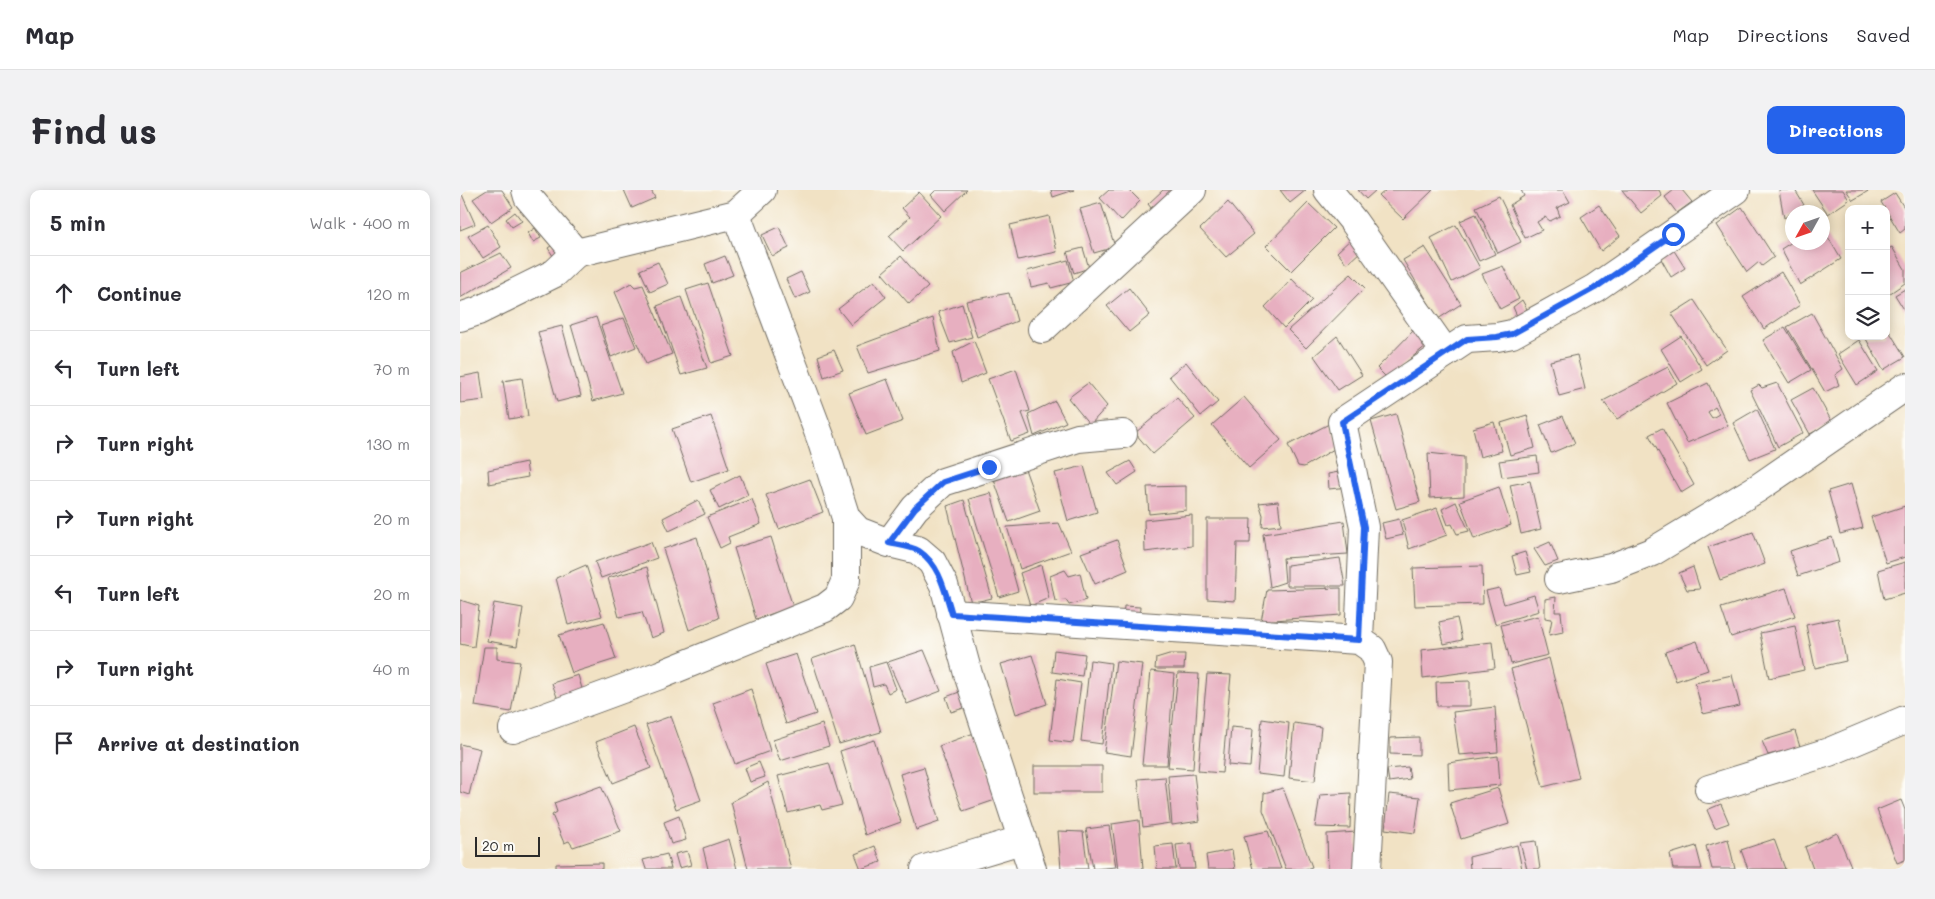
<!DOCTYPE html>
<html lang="en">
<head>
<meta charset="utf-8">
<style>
  :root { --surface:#fff; --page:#f2f2f3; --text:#2b2b33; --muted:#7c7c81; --line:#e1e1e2; --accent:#2563eb }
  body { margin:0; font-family:Mali,sans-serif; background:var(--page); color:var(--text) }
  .controls { position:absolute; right:15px; top:15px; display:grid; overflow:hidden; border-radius:10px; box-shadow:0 2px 12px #0003 }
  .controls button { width:45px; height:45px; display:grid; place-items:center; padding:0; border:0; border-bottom:1px solid var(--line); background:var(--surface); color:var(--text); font:25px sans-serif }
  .compass { position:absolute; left:1325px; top:15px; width:45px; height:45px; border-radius:50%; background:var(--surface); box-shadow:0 2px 12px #0003; rotate:230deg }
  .scale { position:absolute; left:15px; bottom:12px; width:65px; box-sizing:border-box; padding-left:5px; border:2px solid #2b2b2b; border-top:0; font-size:14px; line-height:18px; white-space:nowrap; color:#2b2b2b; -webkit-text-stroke:4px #fdfcf7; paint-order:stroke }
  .stop { position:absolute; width:15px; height:15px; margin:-11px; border:4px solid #2563eb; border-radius:50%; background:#fff }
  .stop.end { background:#2563eb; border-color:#fff; box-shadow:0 1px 5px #0008 }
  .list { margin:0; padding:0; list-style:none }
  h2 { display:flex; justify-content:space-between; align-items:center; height:65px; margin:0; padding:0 20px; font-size:21px }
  h2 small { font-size:16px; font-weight:400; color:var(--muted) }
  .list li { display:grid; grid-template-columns:32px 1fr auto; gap:15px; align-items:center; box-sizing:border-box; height:75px; padding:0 20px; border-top:1px solid var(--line) }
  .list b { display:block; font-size:19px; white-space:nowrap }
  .list em { font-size:16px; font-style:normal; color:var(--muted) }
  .icon { flex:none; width:28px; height:28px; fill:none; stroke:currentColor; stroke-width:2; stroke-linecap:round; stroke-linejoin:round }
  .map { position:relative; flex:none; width:1445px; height:679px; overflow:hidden; border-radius:10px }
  header { display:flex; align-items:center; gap:30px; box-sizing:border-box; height:70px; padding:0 25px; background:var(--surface); border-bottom:1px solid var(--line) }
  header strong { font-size:24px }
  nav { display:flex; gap:28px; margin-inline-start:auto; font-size:18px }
  .intro { display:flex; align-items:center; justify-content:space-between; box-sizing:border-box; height:120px; padding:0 30px }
  h1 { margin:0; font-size:35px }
  .button { padding:12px 22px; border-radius:10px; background:var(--accent); color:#fff; font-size:18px; font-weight:700 }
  main { display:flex; gap:30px; padding:0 30px }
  aside { flex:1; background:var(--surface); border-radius:10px; box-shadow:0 2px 12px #0003 }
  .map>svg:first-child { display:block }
  .building { fill:#e7afc0; fill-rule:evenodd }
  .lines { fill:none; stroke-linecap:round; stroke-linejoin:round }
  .minor-casing { stroke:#706b61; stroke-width:30 }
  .minor { stroke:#fff; stroke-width:28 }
  .route { stroke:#2563eb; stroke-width:6 }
</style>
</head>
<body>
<header>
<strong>Map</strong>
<nav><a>Map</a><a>Directions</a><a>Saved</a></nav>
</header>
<div class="intro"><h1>Find us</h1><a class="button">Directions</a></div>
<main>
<aside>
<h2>5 min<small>Walk · 400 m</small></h2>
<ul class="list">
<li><svg class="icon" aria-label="ahead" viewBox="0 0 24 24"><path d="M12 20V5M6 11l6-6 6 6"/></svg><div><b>Continue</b></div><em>120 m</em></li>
<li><svg class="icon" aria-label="left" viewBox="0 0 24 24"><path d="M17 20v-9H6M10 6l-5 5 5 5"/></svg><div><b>Turn left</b></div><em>70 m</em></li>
<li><svg class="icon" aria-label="right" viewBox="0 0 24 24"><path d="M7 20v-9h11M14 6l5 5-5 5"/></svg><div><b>Turn right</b></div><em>130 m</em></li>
<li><svg class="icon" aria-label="right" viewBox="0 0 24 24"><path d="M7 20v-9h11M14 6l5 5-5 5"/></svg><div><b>Turn right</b></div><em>20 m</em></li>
<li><svg class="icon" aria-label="left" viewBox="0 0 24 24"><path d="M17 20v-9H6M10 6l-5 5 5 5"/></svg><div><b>Turn left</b></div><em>20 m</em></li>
<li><svg class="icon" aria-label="right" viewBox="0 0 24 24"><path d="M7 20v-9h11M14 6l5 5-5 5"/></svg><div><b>Turn right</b></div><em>40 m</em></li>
<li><svg class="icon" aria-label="arrive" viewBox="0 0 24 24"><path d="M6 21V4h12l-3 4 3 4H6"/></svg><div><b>Arrive at destination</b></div></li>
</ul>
</aside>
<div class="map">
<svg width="1445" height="679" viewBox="0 0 1445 679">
  <rect width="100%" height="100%" fill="#fdfcf7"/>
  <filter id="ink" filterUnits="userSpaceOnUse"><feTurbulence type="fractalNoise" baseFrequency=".02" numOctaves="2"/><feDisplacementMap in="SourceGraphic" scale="10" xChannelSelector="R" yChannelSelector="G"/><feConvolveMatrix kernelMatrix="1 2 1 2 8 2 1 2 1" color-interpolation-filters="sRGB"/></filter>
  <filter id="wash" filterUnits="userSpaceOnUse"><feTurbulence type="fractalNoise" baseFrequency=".0096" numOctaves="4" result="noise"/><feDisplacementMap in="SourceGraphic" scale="20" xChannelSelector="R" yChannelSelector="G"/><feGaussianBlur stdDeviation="1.12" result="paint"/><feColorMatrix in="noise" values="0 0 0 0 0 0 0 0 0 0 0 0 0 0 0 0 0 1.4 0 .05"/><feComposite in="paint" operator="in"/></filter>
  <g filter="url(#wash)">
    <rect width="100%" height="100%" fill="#f1e2c4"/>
    <g id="blocks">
      <g class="building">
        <path d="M0,0l15,34 -15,6z"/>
        <path d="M27,0h15l11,17 -22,15 -18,-23z"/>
        <path d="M164,0h27l4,8 -23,10z"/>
        <path d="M476,0h31l-22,21 -14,-16z"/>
        <path d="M591,0h23l-21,7z"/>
        <path d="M649,0h20l11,11 -19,20 -21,-23z"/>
        <path d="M703,0h17l-21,28 -11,-14z"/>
        <path d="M820,0h26l-16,13z"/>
        <path d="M898,0h18l-10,9z"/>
        <path d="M926,0h47l-30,29 -24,-23z"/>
        <path d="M1061,0h42l7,12 -13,6 3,8 -10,5 -5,-4 -8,5 5,8 -17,8 -15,-33 14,-9z"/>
        <path d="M1162,0h37l3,6 -21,17z"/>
        <path d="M1214,0h8l10,12 -15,11 -12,-16z"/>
        <path d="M1319,0h16l9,15 -20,13z"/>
        <path d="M1352,0h31l6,10 -21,14z"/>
        <path d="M1386,0h24l-17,10z"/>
        <path d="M459,2l22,24 -38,35 -14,-15 21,-19 -8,-9z"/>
        <path d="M1435,3l10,16v20l-5,4 -19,-31z"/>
        <path d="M1039,6l22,46 -23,11 -22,-46z"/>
        <path d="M768,12l26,32 -28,23 -26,-28z"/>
        <path d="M641,13l14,44 -21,6 -14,-44z"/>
        <path d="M848,13l26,25 -43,43 -25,-25z"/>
        <path d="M1139,15l21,31 -19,15 -20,-34z"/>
        <path d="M1282,17l32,50 -12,9 -3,-4 -12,10 -30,-47z"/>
        <path d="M55,22l7,9 -10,6 -6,-8z"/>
        <path d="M1016,24l19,40 -16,7 -19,-40z"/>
        <path d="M589,26l8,36 -39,8 -8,-35z"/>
        <path d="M28,35l13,22 -18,11 -15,-22z"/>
        <path d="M996,35l24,43 -28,14 -21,-44z"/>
        <path d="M319,37l10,21 -17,8 -10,-21z"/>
        <path d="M1362,37l19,32 -41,26 -19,-36 11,-7h30z"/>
        <path d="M75,38l6,10 -8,4 -5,-9z"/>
        <path d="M892,48l10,12 -15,14 -10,-12z"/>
        <path d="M98,51l7,10 -10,8 -7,-11z"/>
        <path d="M965,57l36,57 -23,15 -35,-59z"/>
        <path d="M1432,57l13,22v14l-19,13v-46z"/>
        <path d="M623,58l6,20 -15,5 -7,-21z"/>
        <path d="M1213,59l12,19 -14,9 -11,-20z"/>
        <path d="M41,63l10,15 -51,30v-25z"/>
        <path d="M265,66l8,19 -21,8 -7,-19z"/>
        <path d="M441,66l27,31 -19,17 -27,-31z"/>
        <path d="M608,70l6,22 -23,6 -2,-5 -18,4 -4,-16z"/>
        <path d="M198,72l10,22 -18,8 -10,-22z"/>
        <path d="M1043,76l16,33 -19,10 -18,-35z"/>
        <path d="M341,82l9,20 -15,7 -9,-20z"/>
        <path d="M1321,82l19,33 -36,24 -21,-32z"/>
        <path d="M891,84l14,14 -59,60 -18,-18z"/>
        <path d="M832,89l20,21 -28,28 -19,-21z"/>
        <path d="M414,91l12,16 -35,28 -13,-16z"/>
        <path d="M171,93l4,4 8,-2 29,69 -26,10 -31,-72z"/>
        <path d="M248,93l25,73 -22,7 -25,-73z"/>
        <path d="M669,98l21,27 -21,17 -22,-26z"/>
        <path d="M1445,99v22l-10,-16z"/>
        <path d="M549,103l8,28 -40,16 -11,-36z"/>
        <path d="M221,107l26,71 -26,7 -24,-69z"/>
        <path d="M1062,110l10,18 -12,5 -7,-16z"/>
        <path d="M1234,110l33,50 -21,15 -34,-51z"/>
        <path d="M502,114l10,33 -22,6 -12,-31z"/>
        <path d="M1352,123l31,56 -8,6 4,10 -14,7 -38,-65z"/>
        <path d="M136,127l26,76 -29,8 -22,-76z"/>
        <path d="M164,128l12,29 -25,10 -10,-31z"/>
        <path d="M473,128l7,33 -72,22 -11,-27z"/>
        <path d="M102,136l19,70 -24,6 -19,-70z"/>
        <path d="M1426,136l19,31 -22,13 -18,-33 21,-1z"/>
        <path d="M1325,137l26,43 -22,13 -26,-43z"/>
        <path d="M955,139l12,16 -40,33 -10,-10z"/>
        <path d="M877,146l25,39 -24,15 -24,-34z"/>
        <path d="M1221,146l21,33 -21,13 -20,-33z"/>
        <path d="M1399,150l19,31 -21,14 -19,-31z"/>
        <path d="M514,151l12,32 -25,10 -8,-31z"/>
        <path d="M374,160l9,20 -19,7 -6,-21z"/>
        <path d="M1117,165l8,34 -26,7 -9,-35z"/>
        <path d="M726,172l32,40 -17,14 -32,-40z"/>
        <path d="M1208,177l9,16 -60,36 -14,-18z"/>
        <path d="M556,179l14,42 -8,2 8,21 -19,7 -23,-62z"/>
        <path d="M20,183l4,27 -24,3v-26z"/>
        <path d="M62,188l6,38 -19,3 -6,-38z"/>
        <path d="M427,189l16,42 -37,14 -17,-42z"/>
        <path d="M628,193l19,23 -17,19 -22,-27z"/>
        <path d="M1248,193l20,43 -41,17 -20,-40zM1255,217l4,7 -7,4 -4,-6z"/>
        <path d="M1317,193l26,50 -25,14 -28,-57 9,-5 3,3z"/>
        <path d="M1353,198l19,34 -22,12 -19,-34z"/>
        <path d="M784,207l37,43 -32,28 -37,-43z"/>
        <path d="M717,208l18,20 -42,36 -18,-21z"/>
        <path d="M595,211l11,21 -32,14 -6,-22z"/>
        <path d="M1297,219l18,40 -25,10 -17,-36z"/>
        <path d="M936,224l24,88 -24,7 -25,-88z"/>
        <path d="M1067,225l8,33 -25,7 -9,-32z"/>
        <path d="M251,226l18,53 -38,13 -19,-53z"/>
        <path d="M1103,226l12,27 -24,10 -11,-28z"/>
        <path d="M1034,232l8,29 -22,6 -7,-29z"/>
        <path d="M869,234l10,22 -35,21 -6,-1 -10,-21z"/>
        <path d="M1202,238l32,57 -13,8 -32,-58z"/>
        <path d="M968,263l36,4v39l-34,2z"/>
        <path d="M1077,266l2,16 -37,5 -3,-16z"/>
        <path d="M670,271l7,11 -20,13 -9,-12z"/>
        <path d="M66,272l2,15 -39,7 -1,-14z"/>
        <path d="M624,276l13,46 -29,9 -13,-48z"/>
        <path d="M565,279l15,42 -31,11 -15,-42z"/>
        <path d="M884,281l4,16 -19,2 -1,-15z"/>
        <path d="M280,285l8,20 -29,14 -9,-19z"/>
        <path d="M350,289l13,33 -44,17 -13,-34z"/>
        <path d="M1070,291l11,48 -20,5 -11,-49z"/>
        <path d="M1391,294l12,44 -23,6 -12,-43z"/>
        <path d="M726,296v24l-37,4 -2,-27z"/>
        <path d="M1039,297l12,38 -37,14 -14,-38z"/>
        <path d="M531,303l27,98 -19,6 -30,-98z"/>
        <path d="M292,309l9,25 -33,13 2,6 -10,5 -13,-31z"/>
        <path d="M238,310l7,14 -36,17 -6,-13z"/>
        <path d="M504,310l28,98 -21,5 -24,-97z"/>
        <path d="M818,311l3,24 -19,2 1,-12 -4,-12z"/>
        <path d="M996,312l13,29 -12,3 -5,-10 -4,1 -6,-16z"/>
        <path d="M1445,316v51l-19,6 -15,-46z"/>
        <path d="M977,318l10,27 -38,14 -7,-29z"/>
        <path d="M732,325v31l-47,6 -1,-32z"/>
        <path d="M747,329h44l-1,24h-13l-2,58 -28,-2z"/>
        <path d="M939,329l4,16 -17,4 -4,-16z"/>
        <path d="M884,331l4,33 -65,4 2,24 -15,5 -7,-53z"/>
        <path d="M599,333l12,28 -51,18 -13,-42z"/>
        <path d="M1293,342l12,32 -45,16 -12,-33z"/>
        <path d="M237,347l22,81 -30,12 -26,-81z"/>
        <path d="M311,347l22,70 -37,12 -22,-71z"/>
        <path d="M1372,347l7,25 -41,14 -8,-25z"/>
        <path d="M657,350l11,30 -33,14 -14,-31z"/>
        <path d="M191,352l6,16 -56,20 -6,-16z"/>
        <path d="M1090,352l8,19 -13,5 -11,-17z"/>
        <path d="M1065,362l6,20 -14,3 -5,-19z"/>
        <path d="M880,368l5,28h-58v-21z"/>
        <path d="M1445,372v31l-21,6 -6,-29z"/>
        <path d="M126,375l16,51 -34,9 -12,-47z"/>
        <path d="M581,375l8,33 -19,8 -10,-33z"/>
        <path d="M1022,376l1,38 -68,2 -2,-38z"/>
        <path d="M187,377l17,66 -13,5 -9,-26 -23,5 -11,-39z"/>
        <path d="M1233,377l7,22 -13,1 -8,-17z"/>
        <path d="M605,380l4,6 11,-3 6,27 -17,5 -3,-5 -11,1 -5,-25z"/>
        <path d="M881,398v27l-80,6 6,-31z"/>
        <path d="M1039,398l5,16 30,-9 5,16 -44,13 -9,-33z"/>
        <path d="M1326,398l9,28 -64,21 -10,-29z"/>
        <path d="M1096,407l-1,15h6l2,20 -14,3 3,-16 -7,-1v-19z"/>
        <path d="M0,410l19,6 -5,41 -14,-3z"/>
        <path d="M34,413l29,5 -6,38 -30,-5z"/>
        <path d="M664,416l16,1 -1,15 -16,-1z"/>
        <path d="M1078,426l10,39 -37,9 -10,-39z"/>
        <path d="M997,428l5,22 -18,4 -5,-22z"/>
        <path d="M1378,428l8,43 -31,7 -9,-43z"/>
        <path d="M144,432l12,37 -44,14 -13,-38z"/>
        <path d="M1335,436l9,44 -35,8 -9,-45z"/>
        <path d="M1237,451l11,29 -32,11 -11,-29z"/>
        <path d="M1032,452l3,26 -72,10 -2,-28z"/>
        <path d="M395,454l26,88 -42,12 -27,-85z"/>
        <path d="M24,457h13v12l23,3 -9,50 -36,-6z"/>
        <path d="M464,460l17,41 -34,13 -19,-42z"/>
        <path d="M594,460l31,4 -3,22 -30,-4z"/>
        <path d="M336,464l20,60 -30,10 -20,-60z"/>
        <path d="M709,464h16l-1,15h-29l1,-11z"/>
        <path d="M572,465l15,49 -31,10 -15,-50z"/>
        <path d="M1089,468l30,120 -36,9 -32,-118z"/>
        <path d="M630,470l21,3 -9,81 -21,-3z"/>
        <path d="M656,471l26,3 -11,92 -27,-4z"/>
        <path d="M426,472l10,27 -8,4 -4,-9 -11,3 -4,-20z"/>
        <path d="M691,481l23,3 -7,91h-25z"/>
        <path d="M718,483l21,1 -6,95 -25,-2z"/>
        <path d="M747,484l24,1 -9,98 -24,-2z"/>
        <path d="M118,485l5,17 -25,8 -6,-17z"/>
        <path d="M1272,485l8,31 -37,8 -8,-31z"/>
        <path d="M597,489l24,4 -8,60 -23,-3z"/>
        <path d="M1010,491v25h-33l-1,-24z"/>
        <path d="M291,499l19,62 -35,13 -22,-61z"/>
        <path d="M502,501l5,16 -16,5 -5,-15z"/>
        <path d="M1035,517l3,45 -39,3 -6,-43z"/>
        <path d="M211,526l30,84 -25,9 -30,-84z"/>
        <path d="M802,529l27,4 -5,54 -27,-3z"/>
        <path d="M834,533l27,4 -6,54 -26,-3z"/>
        <path d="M362,534l7,22 -49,15 -7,-21z"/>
        <path d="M174,537l17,41 -38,15 -17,-41z"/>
        <path d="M771,537l22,2 -3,38 -22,-2z"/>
        <path d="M1335,541l5,16 -32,8 -6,-14z"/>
        <path d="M514,543l24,66 -35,12 -24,-65z"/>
        <path d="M959,547v18l-29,-1v-16z"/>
        <path d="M414,550l27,82 -36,13 -25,-84z"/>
        <path d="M0,554l20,5 -11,46 -9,-3z"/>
        <path d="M1038,566l2,29 -51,5 -1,-27z"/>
        <path d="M299,572l6,15 -15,5 -5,-14z"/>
        <path d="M369,573l13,42 -20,5 -2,-5 -32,8 -10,-37z"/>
        <rect x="574" y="576" width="68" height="26"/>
        <path d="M464,577l15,55 -23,8 -16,-56z"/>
        <path d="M948,577l2,12 -21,3 -2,-13z"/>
        <path d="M734,584l6,47 -28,4 -4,-49z"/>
        <path d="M705,587l5,46 -27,4 -5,-48z"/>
        <path d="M308,592l23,87h-43l-17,-67z"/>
        <path d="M141,596l20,45 -48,16 -4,-6 -5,2 -12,-28 5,-3 -3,-9z"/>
        <path d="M823,598l29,79 -7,2h-19l-23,-59 1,-17z"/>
        <path d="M1038,598l11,36 -48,15 -11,-36z"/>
        <path d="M891,603l-1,35 -35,-1 5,-32z"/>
        <path d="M929,604l31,3 -5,36 -30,-4z"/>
        <path d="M1441,610l4,10v50l-8,3 -20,-53z"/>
        <path d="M1261,614l8,19 -14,5 -8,-18z"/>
        <path d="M219,626l7,24 -15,4 -7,-22z"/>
        <path d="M679,630l4,49h-25l-6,-45z"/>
        <path d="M649,636l7,41 -23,2 -7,-40z"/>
        <path d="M598,641l25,1 5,37h-27z"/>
        <path d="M808,641l13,38h-28l-9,-33z"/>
        <path d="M897,642v37h-29l-1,-35z"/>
        <path d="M1377,643l14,33 -6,3h-32l-8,-22z"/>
        <path d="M269,649l8,30h-29l-5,-21z"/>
        <path d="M1268,649l7,30h-23l-6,-23z"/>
        <path d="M1314,649l11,30h-37l-7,-19z"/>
        <path d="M1076,651l4,28h-13l-7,-26z"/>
        <path d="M732,653l3,26h-16l-3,-24z"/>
        <path d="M713,654l3,25h-19l-2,-23z"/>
        <path d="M1057,655l5,24h-52l-1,-12z"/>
        <path d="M415,656l6,16 -20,7 -6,-15z"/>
        <path d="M1236,656l6,23h-29l-3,-15z"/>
        <path d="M772,660l3,19h-27l-2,-14z"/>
        <path d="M227,661l4,14 -12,3 -4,-14z"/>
        <path d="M207,664l4,15h-25l-3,-9z"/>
        <path d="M142,673v6h-46v-5z"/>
      </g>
    </g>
  </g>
  <g filter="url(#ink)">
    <use href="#blocks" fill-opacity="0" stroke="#706b61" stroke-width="1"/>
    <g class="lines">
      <defs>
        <g id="minor">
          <path d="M66,0l2,7 48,56"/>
          <path d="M868,0l26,32 92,131 21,-14 30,-2 15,-3 83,-46 141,-98"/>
          <path d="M276,24l85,225 25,79 12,13 31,12 29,7 14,12 12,23 24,89 64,195"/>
          <path d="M0,127l18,-6 77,-38 21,-20 160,-39 26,-24"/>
          <path d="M582,139l150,-139"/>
          <path d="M429,353l26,-35 28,-26 135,-44 45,-4"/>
          <path d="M1099,389l52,-11 41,-16 106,-64 147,-101"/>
          <path d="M491,424l408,26 13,9 6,13 -11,207"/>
          <path d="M899,450l5,-113 -22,-105 104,-69"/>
          <path d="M53,539l147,-54 165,-67 13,-10 8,-18v-62"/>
          <path d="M1249,599l120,-37 76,-32"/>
          <path d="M465,679l96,-29"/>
        </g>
      </defs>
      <use href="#minor" class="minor-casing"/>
      <use href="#minor" class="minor"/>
    </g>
  </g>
  <g class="lines" filter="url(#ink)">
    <path class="route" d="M529,277l-46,15 -28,26 -26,35c9,2 22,3 30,8 21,14 26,41 33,63l407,26 5,-113 -22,-105 125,-83 30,-2 15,-3 83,-46 78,-54"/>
  </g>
</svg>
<div class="controls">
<button>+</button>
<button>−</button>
<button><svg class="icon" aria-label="layers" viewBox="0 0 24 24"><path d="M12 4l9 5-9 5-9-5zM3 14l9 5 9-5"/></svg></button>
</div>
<svg class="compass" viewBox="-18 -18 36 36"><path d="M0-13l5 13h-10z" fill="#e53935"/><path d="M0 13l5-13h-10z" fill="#7c7c81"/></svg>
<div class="scale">20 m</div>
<div class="stop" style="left:1213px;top:44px"></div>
<div class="stop end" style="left:529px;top:277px"></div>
</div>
</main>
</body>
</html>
